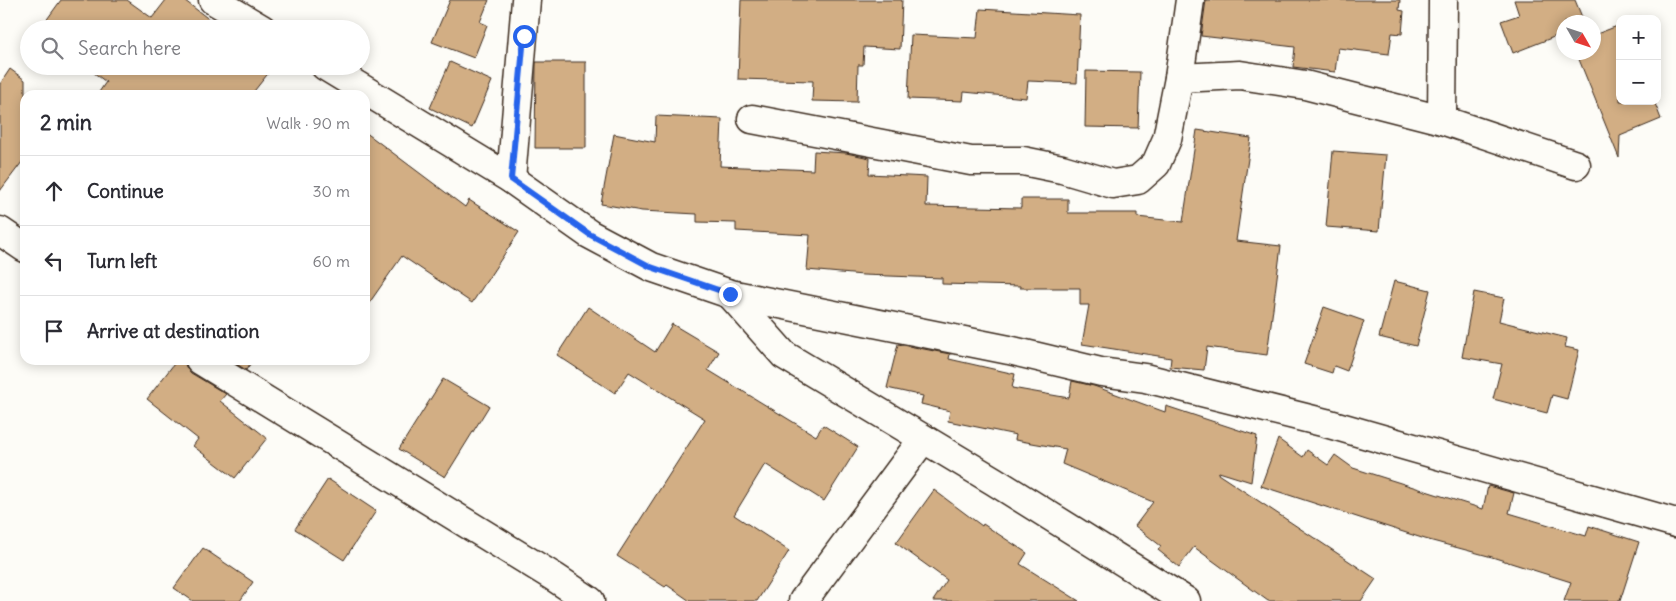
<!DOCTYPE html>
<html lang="en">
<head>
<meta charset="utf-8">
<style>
  :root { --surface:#fff; --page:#f7f7f7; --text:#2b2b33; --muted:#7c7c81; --line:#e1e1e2 }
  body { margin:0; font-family:Delius,sans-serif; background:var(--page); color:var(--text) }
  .controls { position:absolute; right:15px; top:15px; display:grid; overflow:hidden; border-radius:10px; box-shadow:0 2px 12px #0003 }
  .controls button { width:45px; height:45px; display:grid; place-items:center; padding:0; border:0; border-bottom:1px solid var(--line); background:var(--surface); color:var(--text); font:25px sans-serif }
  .compass { position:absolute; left:1556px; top:15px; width:45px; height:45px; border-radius:50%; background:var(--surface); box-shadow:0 2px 12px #0003; rotate:129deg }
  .stop { position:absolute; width:15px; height:15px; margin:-11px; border:4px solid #2563eb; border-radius:50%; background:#fff }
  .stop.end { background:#2563eb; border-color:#fff; box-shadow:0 1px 5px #0008 }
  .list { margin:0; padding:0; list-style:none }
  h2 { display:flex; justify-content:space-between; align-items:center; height:65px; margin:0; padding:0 20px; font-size:21px }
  h2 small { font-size:16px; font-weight:400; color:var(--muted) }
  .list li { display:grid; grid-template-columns:32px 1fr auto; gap:15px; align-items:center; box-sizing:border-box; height:70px; padding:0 20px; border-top:1px solid var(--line) }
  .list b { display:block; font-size:19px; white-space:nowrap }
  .list em { font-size:16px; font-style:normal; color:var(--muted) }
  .icon { flex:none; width:28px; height:28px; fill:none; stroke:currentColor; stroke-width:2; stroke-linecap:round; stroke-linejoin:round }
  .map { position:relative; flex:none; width:1676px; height:601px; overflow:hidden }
  .search { position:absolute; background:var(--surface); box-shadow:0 2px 12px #0003; left:20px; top:20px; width:350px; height:55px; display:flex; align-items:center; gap:12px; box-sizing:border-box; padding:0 18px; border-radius:28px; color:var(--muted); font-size:19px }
  .panel { position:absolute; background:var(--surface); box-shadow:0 2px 12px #0003; left:20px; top:90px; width:350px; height:275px; border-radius:15px }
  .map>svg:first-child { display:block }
  .building { fill:#d2ae84; stroke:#3b2a1e }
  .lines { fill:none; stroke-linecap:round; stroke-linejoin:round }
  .minor-casing { stroke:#3b2a1e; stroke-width:31 }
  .minor { stroke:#fdfcf7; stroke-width:28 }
  .route { stroke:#2563eb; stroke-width:6 }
</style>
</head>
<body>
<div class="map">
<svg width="1676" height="601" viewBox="0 0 1676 601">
  <rect width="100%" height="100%" fill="#fdfcf7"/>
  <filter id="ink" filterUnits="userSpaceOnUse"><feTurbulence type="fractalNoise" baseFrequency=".02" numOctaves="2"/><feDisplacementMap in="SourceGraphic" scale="10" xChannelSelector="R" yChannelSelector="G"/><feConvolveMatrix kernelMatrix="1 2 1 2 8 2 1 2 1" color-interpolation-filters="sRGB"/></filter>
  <g filter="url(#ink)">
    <g class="building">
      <path d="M61,0h66l25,18 14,-18h18l31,24 -4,5h-171z"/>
      <path d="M450,0h39l-9,22 7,3 -13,33 -42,-16z"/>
      <path d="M741,0h161l-2,49 -36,-2 -1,18h-5l-1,37 -45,-1 1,-20 -75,-2z"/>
      <path d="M1206,0h194l-1,10 5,1 -2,23 -10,-1 -3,21 -51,-6 -3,24 -42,-5 2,-20 -94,-11z"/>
      <path d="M1514,0h61l9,22h-20v11l-51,20 -12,-32 18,-6z"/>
      <path d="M980,9l100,6 -3,68 -49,-2 -2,17 -62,-6 -1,9 -55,-2 3,-64 66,3z"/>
      <path d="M1620,25v76h34l7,18 -41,17 -1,22 -43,-106h18v-17z"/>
      <path d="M450,62l42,19 -20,47 -42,-20z"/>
      <path d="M536,62h50v86h-51z"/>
      <path d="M85,66h189l-23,29h-154l9,-13z"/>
      <path d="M10,69l15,11v78l-25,33v-107z"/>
      <path d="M1086,71l54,1 -2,56 -53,-1z"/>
      <path d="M656,116l66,3 -2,47 93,4 1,-19 32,2 24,5 -1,16 58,3 -1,29 95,2v-9h47v14h69v4l46,5 14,-92 54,8 -15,103 45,5 -14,109 -60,-8 -3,23 -34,-3 1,-9 -89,-14 7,-39h-9v-17h-60v-2l-78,-2v-6l-79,-3 -56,-5 3,-35 -74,-4v-8l-39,-1v-8l-55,-3 -41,-7 13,-70 41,8z"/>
      <path d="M365,132l100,75 4,-7 50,32 -47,71 -70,-47 -37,53z"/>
      <path d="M1333,151l53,4 -7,76 -53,-4z"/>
      <path d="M1394,281l36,9 -14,56 -37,-9z"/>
      <path d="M1474,292l30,6 -5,23 68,17 -2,9 14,3 -12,49 -15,-4 -5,18 -54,-14 9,-35 -40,-7z"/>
      <path d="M588,307l67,45 17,-28 47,28 -11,18 108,66 7,-11 35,22 -34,54 -59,-37 -31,51 55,36 -32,50h-67l-23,-16 -2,2 -48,-31 88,-137 -76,-47 -14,21 -58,-38z"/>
      <path d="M1324,307l40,14 -17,50 -13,-5 -2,7 -28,-9z"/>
      <path d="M898,344l52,10 -1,5 66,15 -3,14 57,10 3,-17 22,5 71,26 1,-6 91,30 -6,46 -32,-10 -1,2 158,105 -15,22h-93l-74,-54 -15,20 -21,-17 3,-4 -26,-20 18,-24 -91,-38 4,-15 -51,-9 1,-5 -68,-14 2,-10 -29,-7 2,-8 -36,-8z"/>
      <path d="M177,360h7l2,7 5,6 35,21 -6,7 47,37 -32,40 -42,-32 5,-7 -51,-40z"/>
      <path d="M230,360h23l-7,10z"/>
      <path d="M443,379l46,27 -44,71 -46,-28z"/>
      <path d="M1278,439l25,18 4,-7 21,15 7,-10 18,13 130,41 5,-23 26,7 -5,20 77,23 3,-10 50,16 -19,59h-56l7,-19 -79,-25 -67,-18 -164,-53z"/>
      <path d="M328,479l48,32 -32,49 -49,-31z"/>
      <path d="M934,490l48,36 1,-2 44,29 -7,11 59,37h-146l14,-21 -51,-37z"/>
      <path d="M203,548l50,34 -13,19h-47l-19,-13z"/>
    </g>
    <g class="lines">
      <defs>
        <g id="minor">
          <path d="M213,0l49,29"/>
          <path d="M325,66l186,113 78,55 62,33 79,27 279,56 92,22 44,6 181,45 350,100"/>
          <path d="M1179,78l61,-3 65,10 137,35 134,45"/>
          <path d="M752,119l219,42h52l39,8 51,15 25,-4 18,-16 11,-25 12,-61 11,-78"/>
          <path d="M1442,120l1,-120"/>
          <path d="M511,179l15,-179"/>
          <path d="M0,231l25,17"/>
          <path d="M730,294l54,61 210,126 192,120"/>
          <path d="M200,360l354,217 36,24"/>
          <path d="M803,601l120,-162"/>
        </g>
      </defs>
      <use href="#minor" class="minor-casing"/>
      <use href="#minor" class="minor"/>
    </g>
  </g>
  <g class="lines" filter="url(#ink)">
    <path class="route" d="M524,36l-13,143 78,55 62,33 79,27"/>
  </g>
</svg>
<div class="controls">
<button>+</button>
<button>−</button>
</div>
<svg class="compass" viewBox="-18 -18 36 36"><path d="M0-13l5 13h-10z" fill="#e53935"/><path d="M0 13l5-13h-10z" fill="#7c7c81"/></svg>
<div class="stop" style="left:524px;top:36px"></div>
<div class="stop end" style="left:730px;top:294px"></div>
<div class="search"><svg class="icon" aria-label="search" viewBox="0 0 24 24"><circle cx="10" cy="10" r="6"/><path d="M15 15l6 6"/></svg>Search here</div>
<section class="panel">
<h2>2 min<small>Walk · 90 m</small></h2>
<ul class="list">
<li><svg class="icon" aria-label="ahead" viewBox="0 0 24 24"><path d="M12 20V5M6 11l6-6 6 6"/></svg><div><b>Continue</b></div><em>30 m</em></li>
<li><svg class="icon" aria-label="left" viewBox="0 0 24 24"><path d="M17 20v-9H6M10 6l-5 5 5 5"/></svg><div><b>Turn left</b></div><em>60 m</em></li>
<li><svg class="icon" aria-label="arrive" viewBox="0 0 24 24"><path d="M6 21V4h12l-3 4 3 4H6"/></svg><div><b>Arrive at destination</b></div></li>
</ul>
</section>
</div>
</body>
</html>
